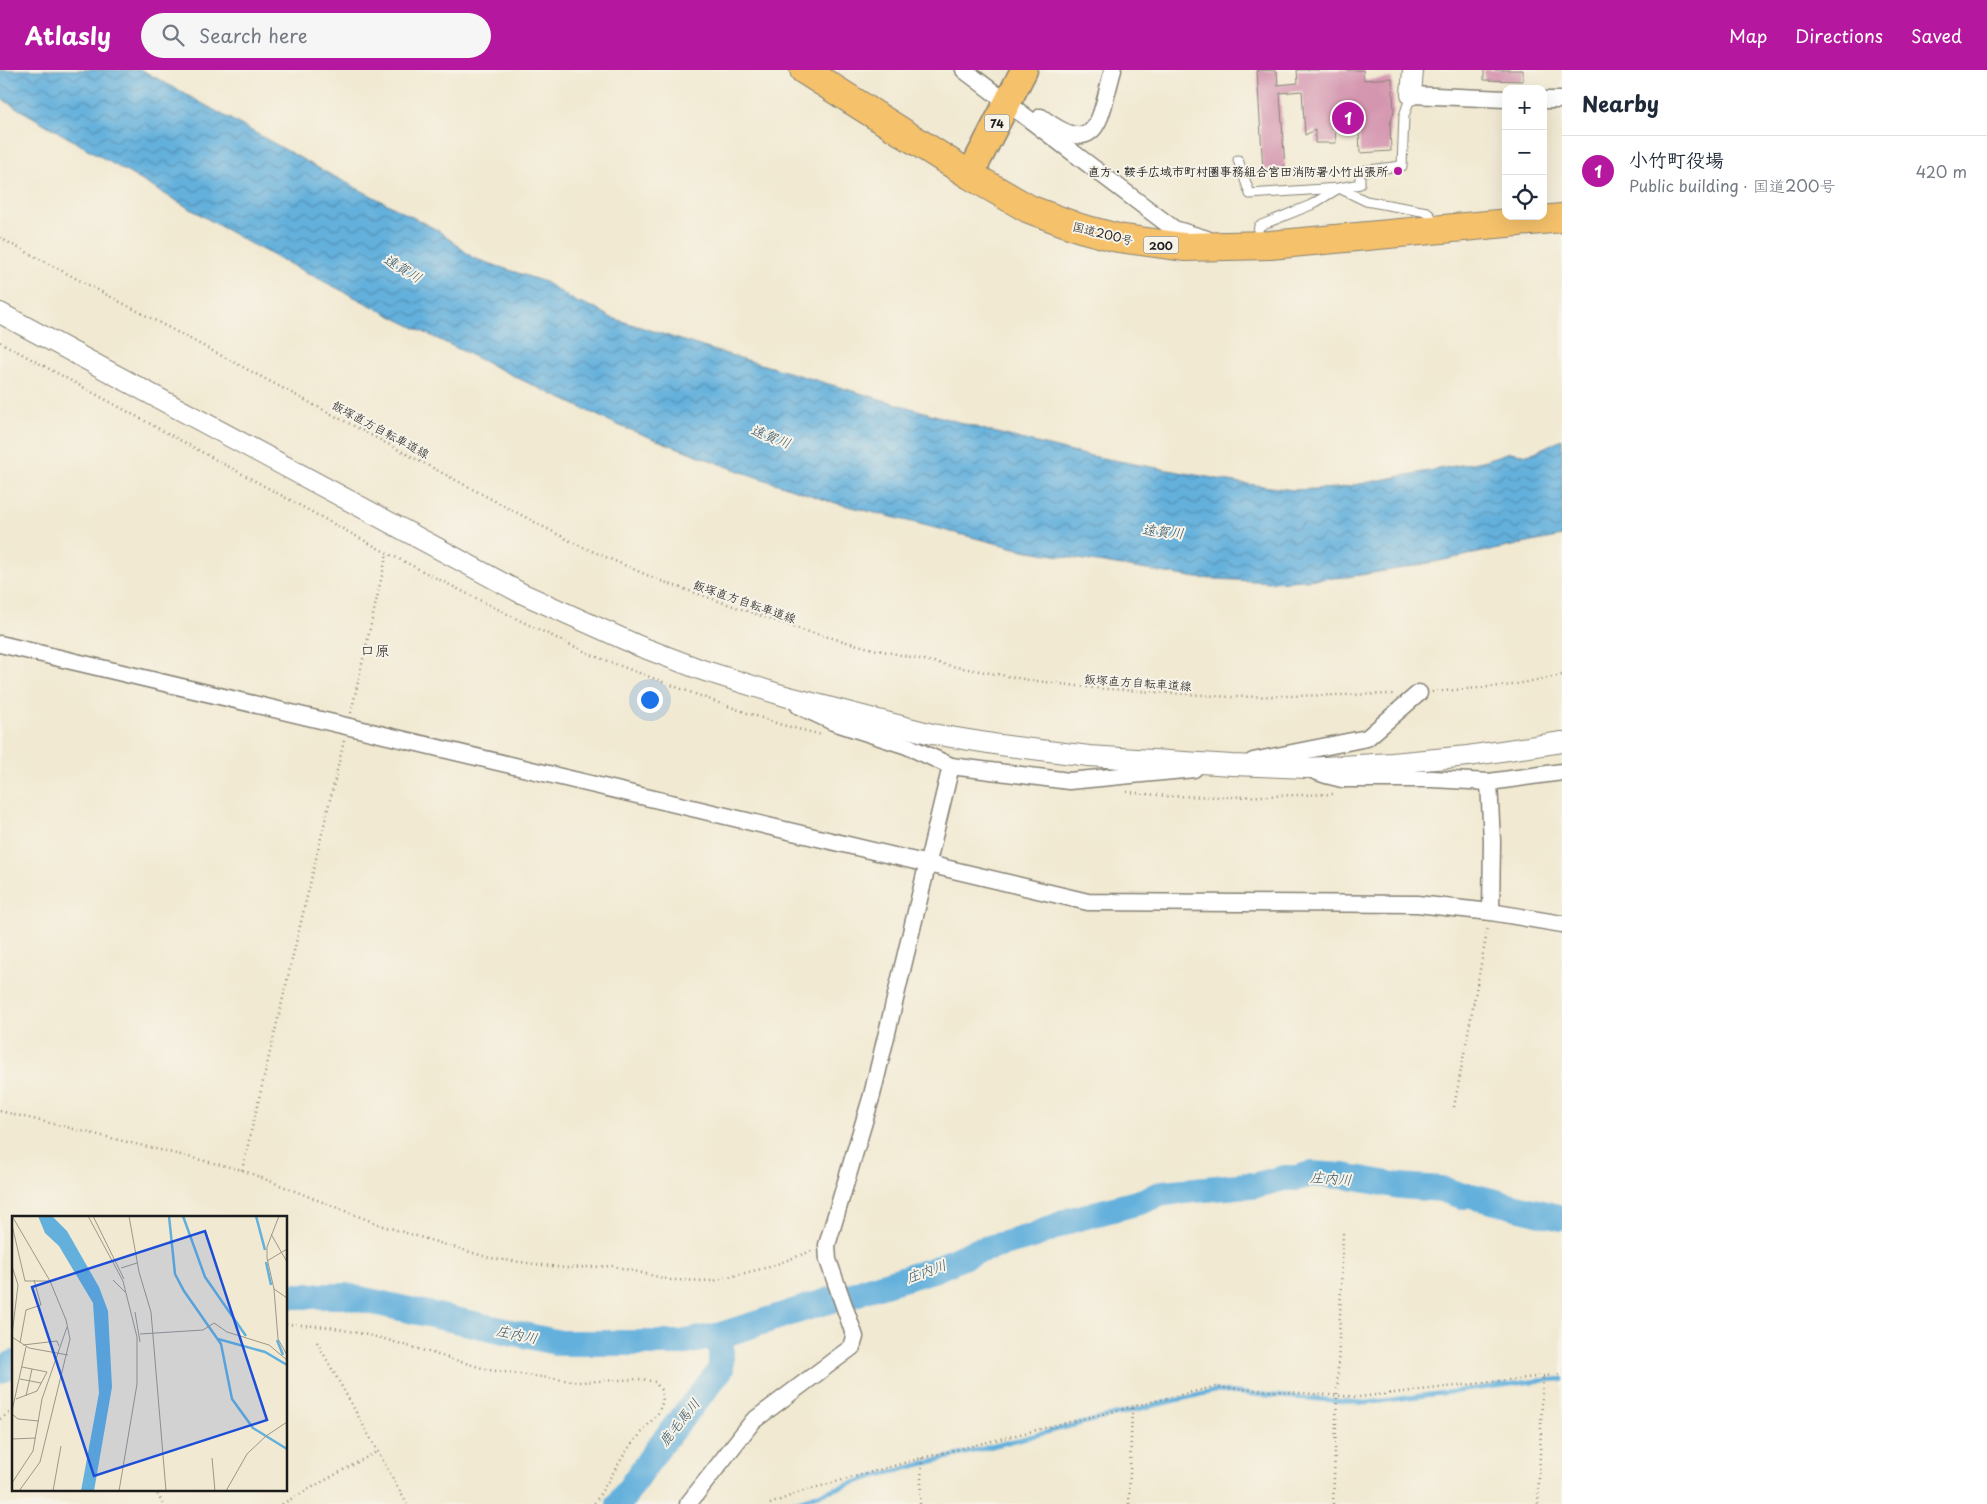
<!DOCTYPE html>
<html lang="en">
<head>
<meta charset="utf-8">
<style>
  :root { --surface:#fff; --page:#f6f6f7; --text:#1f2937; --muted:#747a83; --line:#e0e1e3; --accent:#b5179e }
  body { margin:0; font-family:"Playpen Sans","Klee One",sans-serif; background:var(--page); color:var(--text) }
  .controls { position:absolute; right:15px; top:15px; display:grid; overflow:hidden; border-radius:10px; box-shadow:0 5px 20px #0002 }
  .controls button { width:45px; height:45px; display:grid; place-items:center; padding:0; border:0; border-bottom:1px solid var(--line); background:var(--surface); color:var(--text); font:25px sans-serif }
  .you { position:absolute; left:649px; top:629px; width:18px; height:18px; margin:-12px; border:4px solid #fff; border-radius:50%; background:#1a73e8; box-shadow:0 0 0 8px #1a73e833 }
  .badge { display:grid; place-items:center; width:32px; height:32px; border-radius:50%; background:var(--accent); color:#fff; font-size:16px; font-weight:700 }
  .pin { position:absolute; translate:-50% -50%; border:2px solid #fff; box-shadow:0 1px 5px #0006 }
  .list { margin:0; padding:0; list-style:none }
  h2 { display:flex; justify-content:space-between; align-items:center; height:65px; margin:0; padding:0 20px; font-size:21px }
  h2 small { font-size:16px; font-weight:400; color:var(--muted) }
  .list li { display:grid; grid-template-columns:32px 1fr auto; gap:15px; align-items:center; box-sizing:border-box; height:70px; padding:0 20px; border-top:1px solid var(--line) }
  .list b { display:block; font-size:19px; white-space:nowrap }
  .list p { margin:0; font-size:16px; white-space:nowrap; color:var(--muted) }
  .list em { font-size:16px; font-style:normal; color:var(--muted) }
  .icon { flex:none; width:28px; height:28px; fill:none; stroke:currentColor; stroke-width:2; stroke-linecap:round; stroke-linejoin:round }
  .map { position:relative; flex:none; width:1562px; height:1434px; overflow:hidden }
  header { display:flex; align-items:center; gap:30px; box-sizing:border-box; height:70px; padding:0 25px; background:var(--accent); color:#fff }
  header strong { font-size:24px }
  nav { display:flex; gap:28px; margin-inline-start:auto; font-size:18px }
  .search { width:350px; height:45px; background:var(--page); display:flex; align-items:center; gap:12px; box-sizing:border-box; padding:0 18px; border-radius:28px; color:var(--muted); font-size:19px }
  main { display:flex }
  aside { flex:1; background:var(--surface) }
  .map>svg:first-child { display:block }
  .water { fill:url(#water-waves); stroke:#40667c }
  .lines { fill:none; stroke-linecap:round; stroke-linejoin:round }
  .stream { stroke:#63b0dc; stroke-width:4.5 }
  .river { stroke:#63b0dc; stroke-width:26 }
  .building { fill:#d495af }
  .service-casing { stroke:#868276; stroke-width:11 }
  .minor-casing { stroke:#868276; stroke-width:19 }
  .tertiary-casing { stroke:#868276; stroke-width:22 }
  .primary-casing { stroke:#868276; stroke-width:29 }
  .trunk-casing { stroke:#868276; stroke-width:30 }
  .path { stroke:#868276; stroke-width:2.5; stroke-dasharray:1 4; stroke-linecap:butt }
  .service { stroke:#fff; stroke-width:9 }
  .minor { stroke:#fff; stroke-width:16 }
  .tertiary { stroke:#fff; stroke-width:20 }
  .primary { stroke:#f5c16b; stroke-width:26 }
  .trunk { stroke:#f5c16b; stroke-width:28 }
  .poi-dot { fill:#b5179e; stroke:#f7f3e8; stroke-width:2 }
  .labels { text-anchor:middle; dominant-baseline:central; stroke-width:4; stroke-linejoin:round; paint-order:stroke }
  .shield { fill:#f7f3e8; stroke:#5e5c59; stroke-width:1 }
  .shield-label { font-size:11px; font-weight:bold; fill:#1c1c1c }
  .poi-label { font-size:12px; font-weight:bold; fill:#1c1c1c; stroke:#f7f3e8; text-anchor:end }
  .street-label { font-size:12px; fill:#1c1c1c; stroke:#f7f3e8 }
  .water-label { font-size:14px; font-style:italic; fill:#385769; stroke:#f7f3e8 }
  .quarter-label { font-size:15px; fill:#1c1c1c; stroke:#f7f3e8 }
  .inset-river { fill:none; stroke:#63b0dc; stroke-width:2.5 }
  .inset-road { fill:none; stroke:#9c9789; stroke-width:1 }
  .view { fill:#1d4ed8; fill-opacity:0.15; stroke:#1d4ed8; stroke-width:2.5 }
  .inset-edge { fill:none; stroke:#1c1c1c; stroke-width:2.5 }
</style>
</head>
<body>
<header>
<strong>Atlasly</strong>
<div class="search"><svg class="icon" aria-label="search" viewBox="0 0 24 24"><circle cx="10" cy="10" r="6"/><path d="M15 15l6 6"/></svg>Search here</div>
<nav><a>Map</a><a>Directions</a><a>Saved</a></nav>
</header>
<main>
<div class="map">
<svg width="1562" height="1434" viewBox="0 0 1562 1434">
  <defs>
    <pattern id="water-waves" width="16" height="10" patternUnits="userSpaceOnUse" patternTransform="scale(1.25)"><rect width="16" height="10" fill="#63b0dc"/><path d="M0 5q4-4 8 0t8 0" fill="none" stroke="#518eb2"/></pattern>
  </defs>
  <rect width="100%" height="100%" fill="#f7f3e8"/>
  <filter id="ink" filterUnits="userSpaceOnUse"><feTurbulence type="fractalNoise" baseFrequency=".02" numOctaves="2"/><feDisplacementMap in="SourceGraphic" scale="10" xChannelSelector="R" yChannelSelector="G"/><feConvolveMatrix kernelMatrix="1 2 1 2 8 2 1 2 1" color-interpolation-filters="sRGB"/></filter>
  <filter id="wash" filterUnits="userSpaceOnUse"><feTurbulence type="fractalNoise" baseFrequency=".0096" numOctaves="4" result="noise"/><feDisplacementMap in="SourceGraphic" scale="20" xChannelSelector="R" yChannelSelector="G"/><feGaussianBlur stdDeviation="1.12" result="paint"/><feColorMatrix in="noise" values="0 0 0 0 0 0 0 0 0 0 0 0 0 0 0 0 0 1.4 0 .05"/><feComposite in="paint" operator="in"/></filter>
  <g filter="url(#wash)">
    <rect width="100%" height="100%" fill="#f1e9d1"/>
    <path class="water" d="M0,0h142l178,99 119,62 34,27 72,24 33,21 18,5 13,9 97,31 283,83 91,23 160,29 53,7 45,-2 144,-27 28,-9 18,3 34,-16v97l-158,32 -57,9 -74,5 -76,-4 -174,-28 -195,-49 -89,-30 -119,-45 -98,-46 -121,-59 -152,-78 -249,-145z"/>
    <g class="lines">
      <path class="stream" d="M788,1434l84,-27 254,-65 89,-21 151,12 170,-22 26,-2"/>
      <g class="river">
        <path d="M286,1226h60l214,47h121l40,-8 110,-35 22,-5 15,-6 65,-19 41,-18 59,-16 38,-16 69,-18 23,-9 85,-8 5,1 31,-8h13l14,-4 33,2 56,10 41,3 22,7h8l91,22"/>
        <path d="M0,1300l14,-7"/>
        <path d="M619,1434l38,-55 64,-80v-34"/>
      </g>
    </g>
    <g id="blocks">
      <g class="building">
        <path d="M1257,0l20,1 1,14 20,-2 -1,-13h66l1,10 28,-2 2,33 -4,13 1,27 -31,2 -1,-23 -14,1 -10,-3 1,15h-21v-13l-10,5 -3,-44 -22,2 5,76 -22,1z"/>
        <path d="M1484,0h39v11l-39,-1z"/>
      </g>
    </g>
  </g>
  <g filter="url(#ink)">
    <use href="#blocks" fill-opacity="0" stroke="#868276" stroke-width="1"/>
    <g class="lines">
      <defs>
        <g id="service">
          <path d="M1238,90l12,34 89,-6 21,-4v-13l42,-5 2,-50 7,-21"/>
          <path d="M1256,172l3,-16 52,-21 28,-17 27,13 61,11 11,14"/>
        </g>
        <g id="minor">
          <path d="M964,0l210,159 33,10"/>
          <path d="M1411,25l95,4"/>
          <path d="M1543,30h19"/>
          <path d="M1041,47c59,44 58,1 72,-47"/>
          <path d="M0,574l1088,258 329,2 74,8 71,12"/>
          <path d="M799,636l34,16 74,24 44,20 118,15 125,-12"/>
          <path d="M1253,691l114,-23 52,-45"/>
          <path d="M1312,700l14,5 16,4h90l57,3 73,-10"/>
          <path d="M1489,712l3,59 -1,71"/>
          <path d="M688,1434l65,-83 99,-74 3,-10 -27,-77 -1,-15 45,-150 79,-329"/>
        </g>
        <g id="tertiary">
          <path d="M1411,25l2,-25"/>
          <path d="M0,243l521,280 118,53 63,24 83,26 147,38 68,11 89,11 143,9 75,3 85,-5 76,-7 94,-14"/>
        </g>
        <path id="primary" d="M970,105l54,-105"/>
        <path id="trunk" d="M804,0l166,105 59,34 51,19 38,10 66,9 86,-2 292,-27"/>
      </defs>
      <use href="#service" class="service-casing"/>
      <use href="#minor" class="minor-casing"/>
      <use href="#tertiary" class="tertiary-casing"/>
      <use href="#primary" class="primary-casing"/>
      <use href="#trunk" class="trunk-casing"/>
      <g class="path">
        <path d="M0,168l574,305 84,37 144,50 71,19 84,18 72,13 64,8 139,9 162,-3"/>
        <path d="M0,272l387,211 136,69 71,34 125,47 60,21 43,11"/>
        <path d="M1432,622l80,-7 50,-10"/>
        <path d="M351,643l36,-160"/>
        <path d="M1127,722l41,4 62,1 106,-3"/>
        <path d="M1454,1037l34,-180"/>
        <path d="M0,1041l242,59 141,56 107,32 75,10 48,-2 58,14 42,1 56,-14 45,-17"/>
        <path d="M242,1100l102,-429"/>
        <path d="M286,1254l44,3 51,11 108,32 90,12 63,-3 13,3 6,8 2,11 -5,12 -31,37 -33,54"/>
        <path d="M317,1272l90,162"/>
        <path d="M0,1349l14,-9"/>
        <path d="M155,1420l8,14"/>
        <path d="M282,1434l96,-53"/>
        <path d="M770,1434l30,-12 122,-34 291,-71 146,10 203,-23"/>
        <path d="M920,1434l2,-46"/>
        <path d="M1129,1434l3,-99"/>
        <path d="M1333,1434l10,-271"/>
        <path d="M1538,1434l5,-129"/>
      </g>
      <use href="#service" class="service"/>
      <use href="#minor" class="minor"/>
      <use href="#tertiary" class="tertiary"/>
      <use href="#primary" class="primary"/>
      <use href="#trunk" class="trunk"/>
    </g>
  </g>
  <circle class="poi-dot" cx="1398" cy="101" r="5"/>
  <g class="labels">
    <g class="shield">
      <rect x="984.5" y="44.5" width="25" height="17" rx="4"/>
      <rect x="1143.5" y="166.5" width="35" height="17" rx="4"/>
    </g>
    <g class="shield-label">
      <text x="997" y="53">74</text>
      <text x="1161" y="175">200</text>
    </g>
    <g class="poi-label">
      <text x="1388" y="101">直方・鞍手広域市町村圏事務組合宮田消防署小竹出張所</text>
    </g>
    <g class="street-label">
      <text transform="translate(1103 163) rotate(14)">国道200号</text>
      <text transform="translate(381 359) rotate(28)">飯塚直方自転車道線</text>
      <text transform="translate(745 531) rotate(19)">飯塚直方自転車道線</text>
      <text transform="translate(1138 612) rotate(4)">飯塚直方自転車道線</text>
    </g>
    <g class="water-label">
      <text transform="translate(403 198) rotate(31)">遠賀川</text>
      <text transform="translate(771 366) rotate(21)">遠賀川</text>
      <text transform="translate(1163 461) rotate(6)">遠賀川</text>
      <text transform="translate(1331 1108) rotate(4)">庄内川</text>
      <text transform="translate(926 1201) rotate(-20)">庄内川</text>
      <text transform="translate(517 1264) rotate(12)">庄内川</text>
      <text transform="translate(679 1352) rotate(-51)">鹿毛馬川</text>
    </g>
    <g class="quarter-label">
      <text x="375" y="579">口原</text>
    </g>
  </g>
  <g transform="translate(12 1146)">
    <rect width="275" height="275" fill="#f1e9d1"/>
    <path d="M26,0h14l15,15 32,56 9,24 4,76 -18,104h-13l18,-98 -6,-90 -34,-57 -14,-13z" fill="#63b0dc"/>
    <path class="inset-river" d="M157,0l6,58 9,17 37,53 11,55 21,29 34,21M171,0l22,61 41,59M244,0l9,34M254,46l5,23M206,123l47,13 22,13M265,124l6,15"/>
    <path class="inset-road" d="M0,0l38,65 16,39 4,19 -30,123 -21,29M76,0l35,65 14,56v47l-18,107M81,0l31,63M117,0l10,56 12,40 15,179M267,0l-12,31v11l7,31 4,50 9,16M0,9l13,56h25M259,18l16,28M255,45l20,-12M0,50l6,19 -6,50M109,52l16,-5M101,64l12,12M262,73l13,9M123,96l5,30M128,118l63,-4 11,-7 13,9 42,13 18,15M0,121l17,11 39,7M8,127l6,-33 15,-5 -7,-25M11,129l34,-4 2,5M8,163l21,4M14,180l6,-27M4,183l21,-8 10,-19 -25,-5M0,195l14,-64M0,198l6,5 21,2M0,223l24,-1M200,242l3,33M0,267l21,-32 9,-52 25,-72M41,275l8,-45M214,275l21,-37 19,-18 21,-14"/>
    <path class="view" d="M193,15l62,189 -173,56 -62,-189z"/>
    <rect width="275" height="275" class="inset-edge"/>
  </g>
</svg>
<div class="controls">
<button>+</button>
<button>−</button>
<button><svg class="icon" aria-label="locate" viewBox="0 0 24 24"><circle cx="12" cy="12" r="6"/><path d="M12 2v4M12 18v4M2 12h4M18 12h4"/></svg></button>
</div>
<div class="you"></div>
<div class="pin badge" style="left:1348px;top:48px">1</div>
</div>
<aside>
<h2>Nearby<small></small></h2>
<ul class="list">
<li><span class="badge">1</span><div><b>小竹町役場</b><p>Public building · 国道200号</p></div><em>420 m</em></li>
</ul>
</aside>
</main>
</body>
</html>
